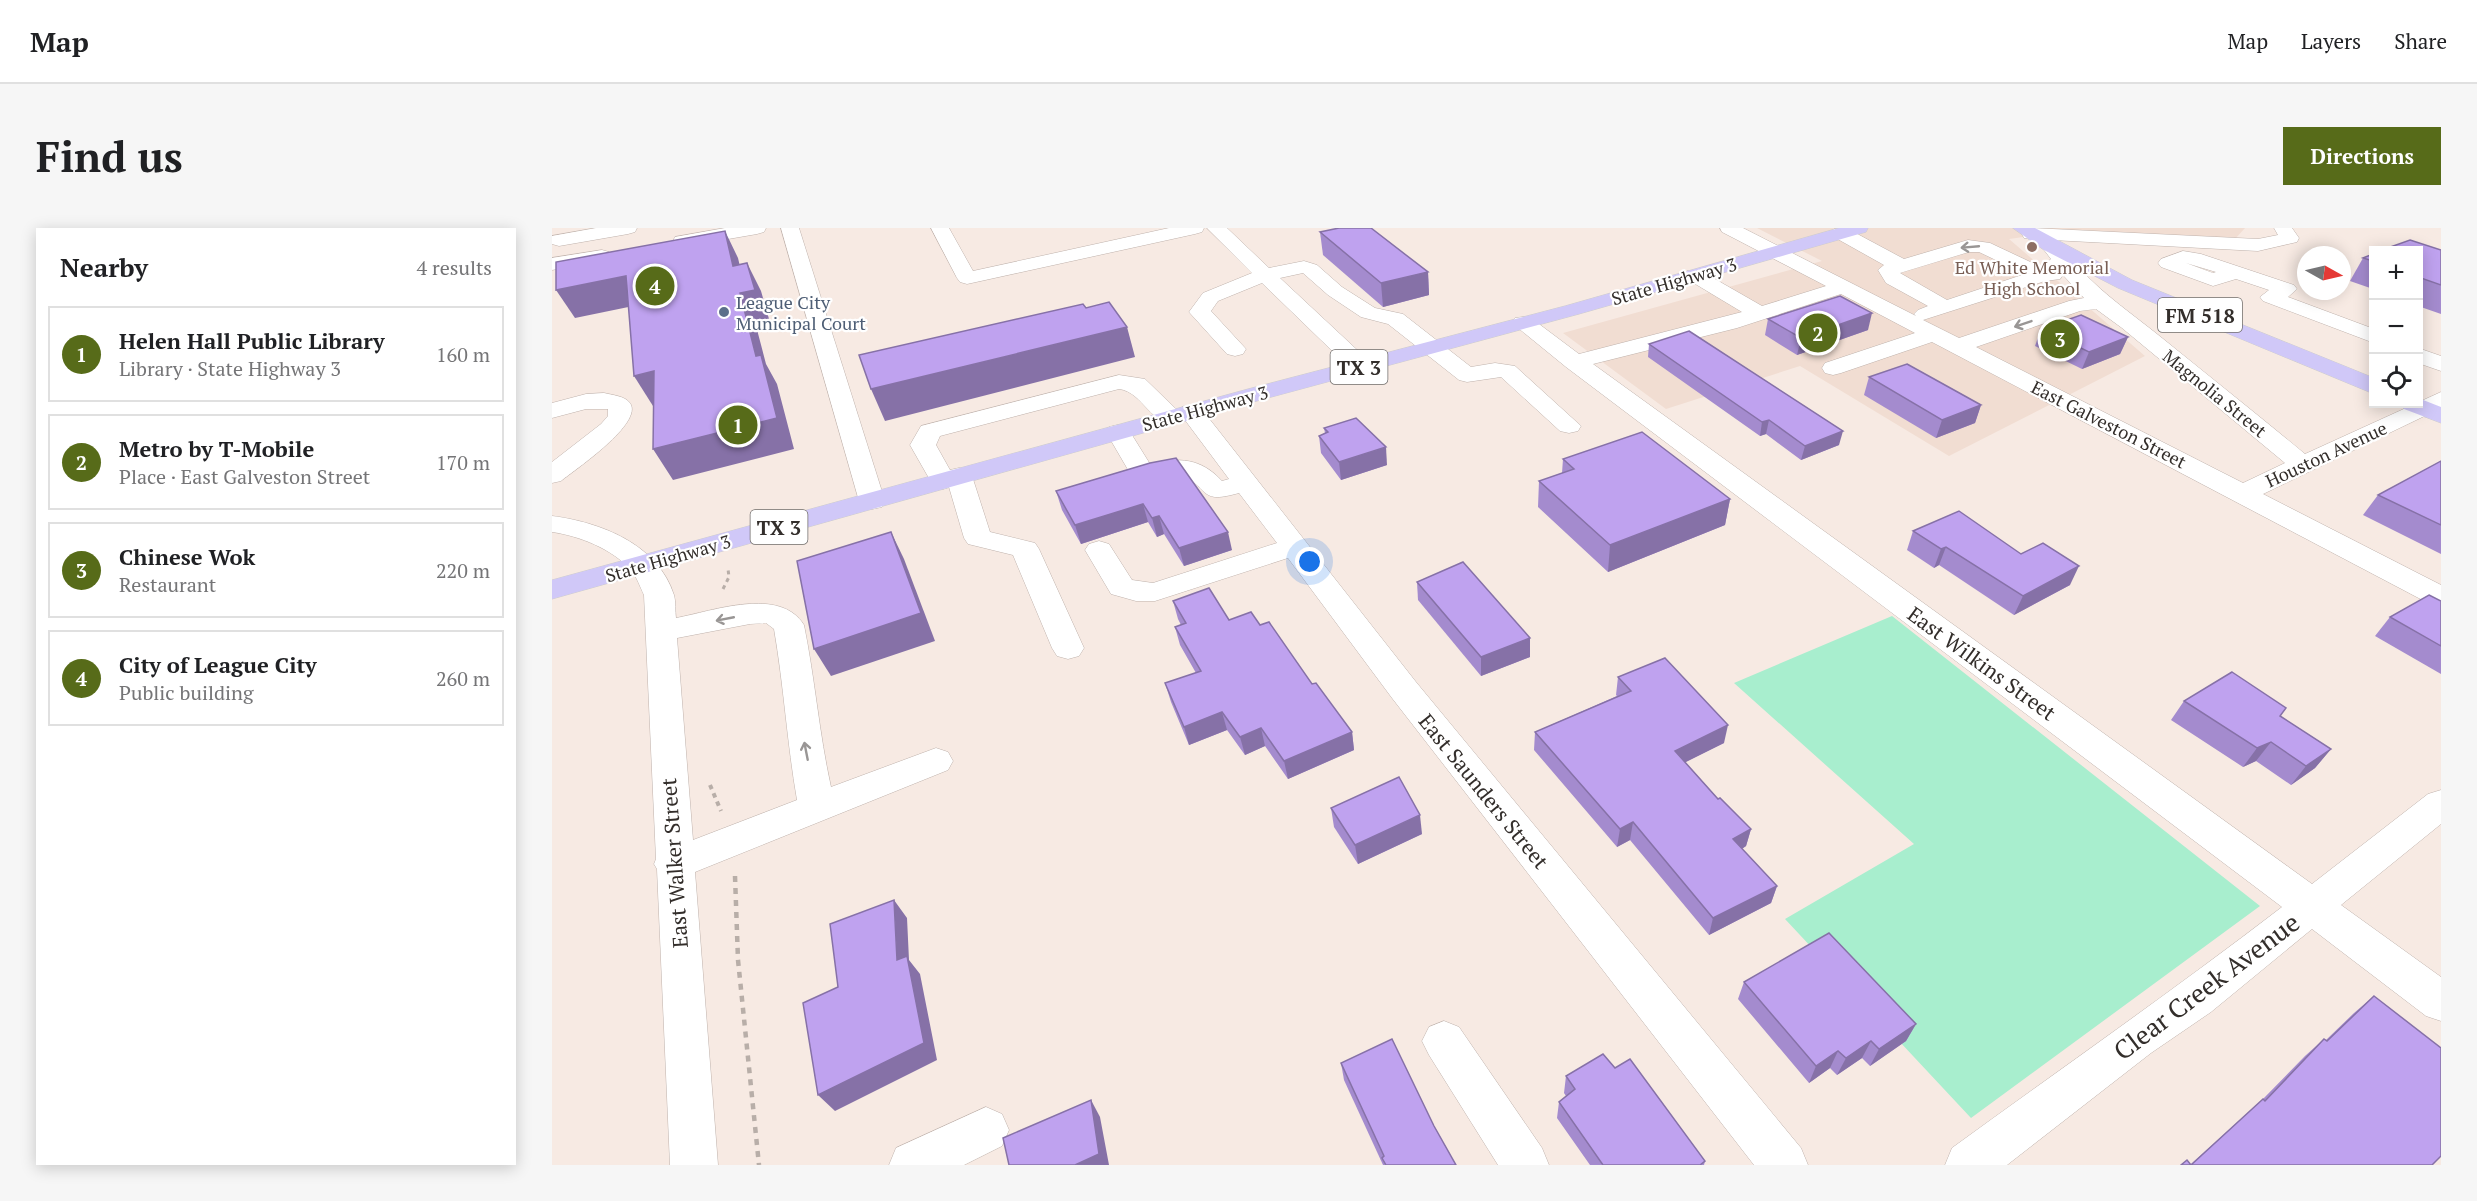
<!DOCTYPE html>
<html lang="en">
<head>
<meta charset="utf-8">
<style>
  :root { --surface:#fff; --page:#f6f6f6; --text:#202124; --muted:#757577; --line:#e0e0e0; --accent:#576b19 }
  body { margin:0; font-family:"PT Serif",serif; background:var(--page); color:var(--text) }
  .controls { position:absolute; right:18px; top:18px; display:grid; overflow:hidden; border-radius:0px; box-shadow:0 3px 15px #0003 }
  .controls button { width:54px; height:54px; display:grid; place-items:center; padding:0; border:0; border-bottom:2px solid var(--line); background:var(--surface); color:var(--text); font:30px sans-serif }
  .compass { position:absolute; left:1745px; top:18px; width:54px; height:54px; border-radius:50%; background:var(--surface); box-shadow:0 3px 15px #0003; rotate:98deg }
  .you { position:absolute; left:758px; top:334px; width:21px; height:21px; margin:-15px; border:4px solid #fff; border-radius:50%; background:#1a73e8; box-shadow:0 0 0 9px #1a73e833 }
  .badge { display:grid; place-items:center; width:39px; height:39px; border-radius:50%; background:var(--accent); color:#fff; font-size:20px; font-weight:700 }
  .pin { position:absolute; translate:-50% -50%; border:3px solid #fff; box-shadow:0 2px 6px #0006 }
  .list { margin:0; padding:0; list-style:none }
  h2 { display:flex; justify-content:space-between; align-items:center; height:78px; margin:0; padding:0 24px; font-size:26px }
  h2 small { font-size:20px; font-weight:400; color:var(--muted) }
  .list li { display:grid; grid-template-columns:39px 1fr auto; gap:18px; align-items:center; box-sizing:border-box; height:96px; margin:0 12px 12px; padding:0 12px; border:2px solid var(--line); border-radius:0px }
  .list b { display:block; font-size:22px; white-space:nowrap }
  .list p { margin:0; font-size:20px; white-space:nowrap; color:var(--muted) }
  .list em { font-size:20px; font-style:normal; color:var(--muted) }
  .icon { flex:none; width:33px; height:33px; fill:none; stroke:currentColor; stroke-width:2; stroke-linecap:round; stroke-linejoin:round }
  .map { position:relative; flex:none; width:1889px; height:937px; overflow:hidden; border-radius:0px }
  header { display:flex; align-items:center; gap:36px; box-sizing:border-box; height:84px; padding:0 30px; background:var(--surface); border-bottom:2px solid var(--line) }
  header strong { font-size:28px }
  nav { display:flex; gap:33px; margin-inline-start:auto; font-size:21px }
  .intro { display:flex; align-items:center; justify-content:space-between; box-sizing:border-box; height:144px; padding:0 36px }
  h1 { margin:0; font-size:42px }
  .button { padding:15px 27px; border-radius:0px; background:var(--accent); color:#fff; font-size:21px; font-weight:700 }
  main { display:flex; gap:36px; padding:0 36px }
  aside { flex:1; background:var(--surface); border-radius:0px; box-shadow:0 3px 15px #0003 }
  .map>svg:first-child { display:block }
  .built { fill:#f1ddd2 }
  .green { fill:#a8eece }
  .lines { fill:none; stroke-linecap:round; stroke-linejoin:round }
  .minor-casing { stroke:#bfb2ac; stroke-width:1 }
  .major-casing { stroke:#cecdcc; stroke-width:1 }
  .path-far2 { stroke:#b8aea8; stroke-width:3; stroke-dasharray:4 4; stroke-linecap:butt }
  .path-far1 { stroke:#b8aea8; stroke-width:4; stroke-dasharray:4.5 4.5; stroke-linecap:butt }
  .path { stroke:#b8aea8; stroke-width:4.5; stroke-dasharray:6 6; stroke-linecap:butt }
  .minor { fill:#fff; fill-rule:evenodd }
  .major { fill:#d0c8f8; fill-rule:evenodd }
  .wall { fill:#a48bce }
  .shaded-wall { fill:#8671a7 }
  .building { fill:#bfa2ef; stroke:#8671a7; stroke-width:1.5 }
  .oneway { stroke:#999695 }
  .education-dot { fill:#8d6e63; stroke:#fff; stroke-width:2 }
  .service-dot { fill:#5c6f8a; stroke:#fff; stroke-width:2 }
  .labels { text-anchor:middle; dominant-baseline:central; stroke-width:4.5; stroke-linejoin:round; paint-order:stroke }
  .far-education-label { font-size:18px; fill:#785e54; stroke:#fff }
  .far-street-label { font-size:18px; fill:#332e2b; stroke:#fff }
  .far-service-label { font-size:18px; fill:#4e5e75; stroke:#fff; text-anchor:start }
  .shield { fill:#fff; stroke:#706d6b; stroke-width:1.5 }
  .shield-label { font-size:20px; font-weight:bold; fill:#332e2b }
  .street-label { font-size:21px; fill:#332e2b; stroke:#fff }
  .near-street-label { font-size:26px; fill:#332e2b; stroke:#fff }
</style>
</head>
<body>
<header>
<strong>Map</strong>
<nav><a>Map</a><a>Layers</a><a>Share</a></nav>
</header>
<div class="intro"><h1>Find us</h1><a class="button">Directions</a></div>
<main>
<aside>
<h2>Nearby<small>4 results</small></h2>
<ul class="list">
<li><span class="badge">1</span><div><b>Helen Hall Public Library</b><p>Library · State Highway 3</p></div><em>160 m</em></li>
<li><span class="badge">2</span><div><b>Metro by T-Mobile</b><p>Place · East Galveston Street</p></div><em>170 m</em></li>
<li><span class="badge">3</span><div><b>Chinese Wok</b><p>Restaurant</p></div><em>220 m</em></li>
<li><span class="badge">4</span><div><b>City of League City</b><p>Public building</p></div><em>260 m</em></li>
</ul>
</aside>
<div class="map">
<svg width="1889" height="937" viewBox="0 0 1889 937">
  <rect width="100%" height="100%" fill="#f7eae3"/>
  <path class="built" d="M1205,0h488l-10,11 -170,-8 -56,8 136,117 -196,100 -149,-90 -134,43 -103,-76 259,-72z"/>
  <path class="green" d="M1340,388l368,290 -289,212 -186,-199 129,-75 -180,-161z"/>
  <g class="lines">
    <defs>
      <g id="minor">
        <path d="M44,0h41l-2,4 -7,2 -69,12 -7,-2v-8z"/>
        <path d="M173,0h41l-2,4 -7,2 -75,13 -7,-2 -2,-4 2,-4z"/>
        <path d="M229,0h18l86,273 -3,6 -10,2 -10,-2 -3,-6z"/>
        <path d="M379,0h18l24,43 196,-43h35l-2,4 -7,2 -228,50 -7,-2 -3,-4z"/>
        <path d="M655,0h20l42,40 35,-7 13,4 25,22 33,21 28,6 68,53 24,-4 20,3 66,60 -3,5 -9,2 -9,-2 -59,-54 -34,5 -8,-2 -71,-56 -27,-7 -33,-22 -25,-22 -23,5 89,83 3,5 -3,5 -8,2 -8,-2 -91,-88 -44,18 -7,10 35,38 -3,5 -8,2 -8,-2 -38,-42 14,-19 49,-20z"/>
        <path d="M1168,0h23l173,88 -2,-2 4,-4 10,-4 -42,-23 -8,-13 6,-5 -50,-28 -2,-4 2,-4h14l56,30 64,-19 22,3 51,24 10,-8 -10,-13 3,-4 7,-2 -27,-2 -2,-4 2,-4 7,-2 227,11 20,-4 -4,-7h18l7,10 -2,4 -39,9 -206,-11 6,2c32,44 63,63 104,96 48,39 96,77 143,116l136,-62v16l-178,86 178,91v22l-11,-3 -498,-262 -91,31 -8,2 -8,-2 -3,-5 3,-5 90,-30 -74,-39 -104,34 -144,36 719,520 116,-90 13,-4v34l-100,81 100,72v44l-15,-5 -114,-87 -101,83 -60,41 -144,112h-62l7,-17c110,-80 222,-158 330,-241l-716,-540 -54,-44 3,-5 8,-1 8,1 48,36 163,-42 -55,-33 -3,-4 3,-4h14l61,35 64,-20 -104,-54zM1417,24h10l46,22 -78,26 -47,-27zM1511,47l21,23 -15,3 -110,37 -36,-18 122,-39 15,-2zM1544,81l26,19 163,135 -42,20 -267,-136 104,-36z"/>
        <path d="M50,22l7,2 3,4 -3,4 -57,10v-12z"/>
        <path d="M1631,23l18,3 93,31 3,4 -9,8 86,32v14l-111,-42 -3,-4 9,-7 -33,-11 -23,7 -52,-19 -3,-4 3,-4zM1634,35l30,9 -3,1z"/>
        <path d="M1866,120l23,8v15l-23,-8z"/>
        <path d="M567,147l26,4 34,33 3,5 -3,5c-28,7 -35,-30 -60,-33l-179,47 -4,9 14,25 9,-2 9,2 4,6 18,56 45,11 4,6 45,99 -5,8 -11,3 -11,-3 -5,-8 -39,-93 -45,-11 -4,-6 -15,-51 -6,2 -9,-2 -24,-42 11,-19z"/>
        <path d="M52,165c8,2 21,3 26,10 14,20 -54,66 -69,78l-9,2v-21l49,-38 7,-8v-7h-22l-34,9v-15l34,-9z"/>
        <path d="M639,177l9,2 216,275 385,466 7,17h-54l-362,-467 -104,-140 -133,43h-19l-25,-7 -26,-44 4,-6 10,-3 10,3 23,36 21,3 124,-40 -38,-50c-39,11 -28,-2 -57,-19 -17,0 -32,10 -48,6l-28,-48 3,-5 9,-2 9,2 23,37c29,-7 51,-6 72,17l7,-2 -50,-67 3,-5z"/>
        <path d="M0,288c48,6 106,28 122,79 2,7 1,16 2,23 37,-7 104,-32 128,7 11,54 15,108 27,162l105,-39 12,4 5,9 -5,9 -253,102 23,293h-48l-13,-296 -3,-5 2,-5 -12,-264c-4,-8 -7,-18 -13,-25 -19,-21 -51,-34 -79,-38zM214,395l8,6c10,58 13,114 23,171l-104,40 -16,-202 73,-14z"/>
        <path d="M892,793l15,6 83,121 7,17h-51l-69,-110 -7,-14 7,-14z"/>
        <path d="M434,879l16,7 7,16 -7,16 -38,19h-75l7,-17z"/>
      </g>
      <g id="major">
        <path d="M1287,0h29l-2,4 -287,82 -315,85 -712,200v-19l696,-191 317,-83z"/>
        <path d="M1461,0h22l97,52 242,98v16l-256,-106 -74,-38z"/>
        <path d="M1866,170l23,9v16l-37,-14 -4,-5h18z"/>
      </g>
    </defs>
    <use href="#minor" class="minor-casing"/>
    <use href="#major" class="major-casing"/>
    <path class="path-far2" d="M171,361l6,-12 -1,-8"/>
    <path class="path-far1" d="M158,557l11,26"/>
    <path class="path" d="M183,648l3,84 21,205"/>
    <use href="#minor" class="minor"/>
    <use href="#major" class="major"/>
  </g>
  <g class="wall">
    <path d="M768,4l108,40 1,23 -46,12 -60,-52z"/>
    <path d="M1866,22h23v64l-23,-8z"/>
    <path d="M1821,26v35l-23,-8 13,-23z"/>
    <path d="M1216,91l100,11 -71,25 -32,-20z"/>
    <path d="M1489,101l87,8 -8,17 -38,15 -47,-23z"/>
    <path d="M1097,116l190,101 -38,15 -35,-26 -6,2 -112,-79z"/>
    <path d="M1317,149l112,28 -6,18 -39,15 -72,-43z"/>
    <path d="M772,200l63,37 -46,15 -20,-27 -2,-17 6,-3z"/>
    <path d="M1011,231l167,40 -5,26 -117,47 -70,-65 1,-26 23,-8z"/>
    <path d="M1889,233v93l-78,-39 15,-20z"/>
    <path d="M598,235l82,87 -48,16 -20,-32 -7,3 -9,-15 -67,22 -19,-34 -6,-19z"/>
    <path d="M1361,303l108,23 49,31 -56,30 -75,-50 -5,3 -27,-18z"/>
    <path d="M865,354l113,56v19l-49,19 -63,-76z"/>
    <path d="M621,373l56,19 31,5 52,59 40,48 2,18 -66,29 -23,-33 -20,9 -18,-25 -38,15 -18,-43 -6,-19 31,-10 -16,-28 -5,-18 6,-2 -3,-6z"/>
    <path d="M1889,373v73l-66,-38 15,-19z"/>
    <path d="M1066,449l106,66 -39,19 33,37 33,30 -5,17 -4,3 35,37 -6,17 -62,32 -79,-95 -13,7 -83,-97 1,-18 82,-36 -1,-1z"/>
    <path d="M1632,473l96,15 51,33 -16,19 -24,17 -35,-24 -13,6 -72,-47z"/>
    <path d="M779,580l91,26 -64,30 -24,-37z"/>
    <path d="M1192,754l172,42 -10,17 -36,25 -8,-8 -25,17 -7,-7 -21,15 -71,-84z"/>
    <path d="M1822,768l67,160 -250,8 72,-65 42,-43 19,-17 2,1 28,-27z"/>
    <path d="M789,835l93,63 22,39h-73l-39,-85z"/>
    <path d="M1063,840l90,93 -1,4h-114l-33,-47 2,-16 7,-6 -2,-3 2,-17z"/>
  </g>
  <g class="shaded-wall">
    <path d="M173,3l13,27 8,34 1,-29 14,28 8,28 -14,3 11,42 11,20 17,65 -121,31 -20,-31 103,-93 -23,-90z"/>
    <path d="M876,44l1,23 -46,12 -2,-24z"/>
    <path d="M74,48l17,28 -68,14 -19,-28z"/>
    <path d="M1320,85l-4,17 -71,25 4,-17z"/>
    <path d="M575,99l8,30 -250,64 -14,-32z"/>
    <path d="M1576,109l-8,17 -38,15 7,-17z"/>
    <path d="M102,143l18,30 -19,5 -19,-30z"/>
    <path d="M1429,177l-6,18 -39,15 6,-18z"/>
    <path d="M1217,192l-3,14 -6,2 2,-14z"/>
    <path d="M1291,203l-4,14 -38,15 4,-14z"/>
    <path d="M834,219l1,18 -46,15 -2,-18z"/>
    <path d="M1178,271l-5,26 -117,47 2,-27z"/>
    <path d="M591,276l5,18 -67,22 -6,-19z"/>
    <path d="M607,288l5,18 -7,3 -5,-19z"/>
    <path d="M339,304l13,27 31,82 -104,35 -17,-27z"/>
    <path d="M676,304l4,18 -48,16 -5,-18z"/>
    <path d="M1394,319l-7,18 -5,3 7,-19z"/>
    <path d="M1527,338l-9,19 -56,30 9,-19z"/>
    <path d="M978,410v19l-49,19v-19z"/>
    <path d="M670,484l5,18 -38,15 -5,-18z"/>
    <path d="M1176,497l-4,18 -52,26 3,-18z"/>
    <path d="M709,500l4,18 -20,9 -5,-18z"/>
    <path d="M800,504l2,18 -66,29 -4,-18z"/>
    <path d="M1719,514l-15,19 -13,6 14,-19z"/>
    <path d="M1779,521l-16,19 -24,17 15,-19z"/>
    <path d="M868,587l2,19 -64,30 -3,-19z"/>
    <path d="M1081,594l-3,18 -13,7 3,-18z"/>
    <path d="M1199,601l-5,17 -17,11 4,-18z"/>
    <path d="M1225,658l-6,17 -62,32 4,-17z"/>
    <path d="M342,672l13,18 2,42 11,14 17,86 -102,51 -17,-16 79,-135z"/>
    <path d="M1364,796l-10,17 -36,25 9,-17z"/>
    <path d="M1319,813l-9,17 -25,17 9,-17z"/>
    <path d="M1286,823l-8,17 -21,15 7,-17z"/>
    <path d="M539,872l9,17 9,48h-34z"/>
  </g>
  <g class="building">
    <path d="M787,0h32l57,44 -47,11 -61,-51z"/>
    <path d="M173,3l8,35 14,-3 8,27 -15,3 16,63 5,-1 16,63 -124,31 1,-78 -20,5 -8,-100 -70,14v-28z"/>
    <path d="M1858,12l31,10v35l-23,-8v-27h-36z"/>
    <path d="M1821,26v7l-10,-3z"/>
    <path d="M1288,68l32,17 -71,25 -33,-19z"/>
    <path d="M557,74l18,25 -256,62 -12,-34 224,-51 3,4z"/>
    <path d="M1529,87l47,22 -39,15 -48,-23z"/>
    <path d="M1137,103l154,100 -38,15 -36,-26 -7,2 -113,-78z"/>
    <path d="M1355,136l74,41 -39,15 -73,-43z"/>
    <path d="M804,190l30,29 -47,15 -20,-26 9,-4 -4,-4z"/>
    <path d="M1090,204l88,67 -120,46 -71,-64 35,-12 -11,-10z"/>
    <path d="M624,230l52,74 -49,16 -20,-32 -7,2 -9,-14 -68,21 -19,-34 94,-28z"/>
    <path d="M1889,233v64l-63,-30z"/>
    <path d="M1407,283l62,43 22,-11 36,23 -56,30 -77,-49 -5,2 -28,-18z"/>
    <path d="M339,304l30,81 -107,36 -17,-88z"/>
    <path d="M911,334l67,76 -49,19 -64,-75z"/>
    <path d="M657,360l20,32 22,-8 9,13 9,-3 43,62 4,-1 36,49 -68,29 -23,-33 -21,9 -18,-25 -38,15 -19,-44 36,-12 -26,-44 11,-4 -13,-22z"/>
    <path d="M1877,367l12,6v45l-51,-29z"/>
    <path d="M1113,430l63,67 -53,26 43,48 2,-1 31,31 -18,10 44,47 -64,32 -80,-96 -13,7 -85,-97 96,-41 -13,-14z"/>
    <path d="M1680,444l54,36 -6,8 51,33 -25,17 -35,-24 -14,6 -73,-47z"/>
    <path d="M847,549l21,38 -65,30 -24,-37z"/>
    <path d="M342,672l3,60 10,-4 17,87 -106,52 -15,-92 35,-16 -8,-63z"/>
    <path d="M1277,705l87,91 -37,25 -8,-8 -25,17 -8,-7 -22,15 -72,-84z"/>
    <path d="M1822,768l67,52v108l-9,9h-251l6,-5 4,5 72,-66 2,2 59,-62 3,2z"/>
    <path d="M840,811l42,87 22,39h-70l-4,-7 2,-2 -43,-93z"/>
    <path d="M1051,826l12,14 15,-9 75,102 -5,4h-97l-44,-63 16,-13 -9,-13z"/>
    <path d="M539,872l8,54 -24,11h-66l-6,-27z"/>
  </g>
  <defs><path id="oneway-shaft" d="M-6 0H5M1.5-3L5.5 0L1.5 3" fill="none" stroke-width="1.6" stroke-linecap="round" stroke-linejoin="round" transform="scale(1.5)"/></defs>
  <g class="oneway">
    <use href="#oneway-shaft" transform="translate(1418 19) rotate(175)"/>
    <use href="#oneway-shaft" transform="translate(1471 96) rotate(161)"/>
    <use href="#oneway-shaft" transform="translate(173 391) rotate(169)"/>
    <use href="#oneway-shaft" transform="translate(254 523) rotate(-101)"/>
  </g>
  <circle class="education-dot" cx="1480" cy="19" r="6"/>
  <circle class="service-dot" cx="172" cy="84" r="6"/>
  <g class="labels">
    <g class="far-education-label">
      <text x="1480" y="39">Ed White Memorial<tspan x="1480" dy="21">High School</tspan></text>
    </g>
    <g class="far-street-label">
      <text transform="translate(1122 53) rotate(-16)">State Highway 3</text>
      <text transform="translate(1663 165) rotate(39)">Magnolia Street</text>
      <text transform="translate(653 180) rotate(-15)">State Highway 3</text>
      <text transform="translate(1557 196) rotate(27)">East Galveston Street</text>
      <text transform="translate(1774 226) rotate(-25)">Houston Avenue</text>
      <text transform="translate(116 330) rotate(-16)">State Highway 3</text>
    </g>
    <g class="far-service-label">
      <text x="184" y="74">League City<tspan x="184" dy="21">Municipal Court</tspan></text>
    </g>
    <g class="shield">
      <rect x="1606" y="70" width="84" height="34" rx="4.5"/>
      <rect x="778.5" y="122" width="57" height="34" rx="4.5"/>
      <rect x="198.5" y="282" width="57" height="34" rx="4.5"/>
    </g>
    <g class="shield-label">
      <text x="1648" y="87">FM 518</text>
      <text x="807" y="139">TX 3</text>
      <text x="227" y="299">TX 3</text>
    </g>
    <g class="street-label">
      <text transform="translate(1430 435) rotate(36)">East Wilkins Street</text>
      <text transform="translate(932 563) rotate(51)">East Saunders Street</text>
      <text transform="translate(122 635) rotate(-94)">East Walker Street</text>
    </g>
    <g class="near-street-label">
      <text transform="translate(1654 758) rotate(-37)">Clear Creek Avenue</text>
    </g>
  </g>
</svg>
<div class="controls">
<button>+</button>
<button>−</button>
<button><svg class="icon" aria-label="locate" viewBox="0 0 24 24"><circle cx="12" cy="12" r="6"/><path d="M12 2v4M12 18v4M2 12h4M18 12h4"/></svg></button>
</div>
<svg class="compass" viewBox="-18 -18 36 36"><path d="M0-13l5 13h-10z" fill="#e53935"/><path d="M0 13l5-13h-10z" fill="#757577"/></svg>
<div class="you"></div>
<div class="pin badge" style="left:186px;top:197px">1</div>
<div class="pin badge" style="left:1266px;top:105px">2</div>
<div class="pin badge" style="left:1508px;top:111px">3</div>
<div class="pin badge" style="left:103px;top:58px">4</div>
</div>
</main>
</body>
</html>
